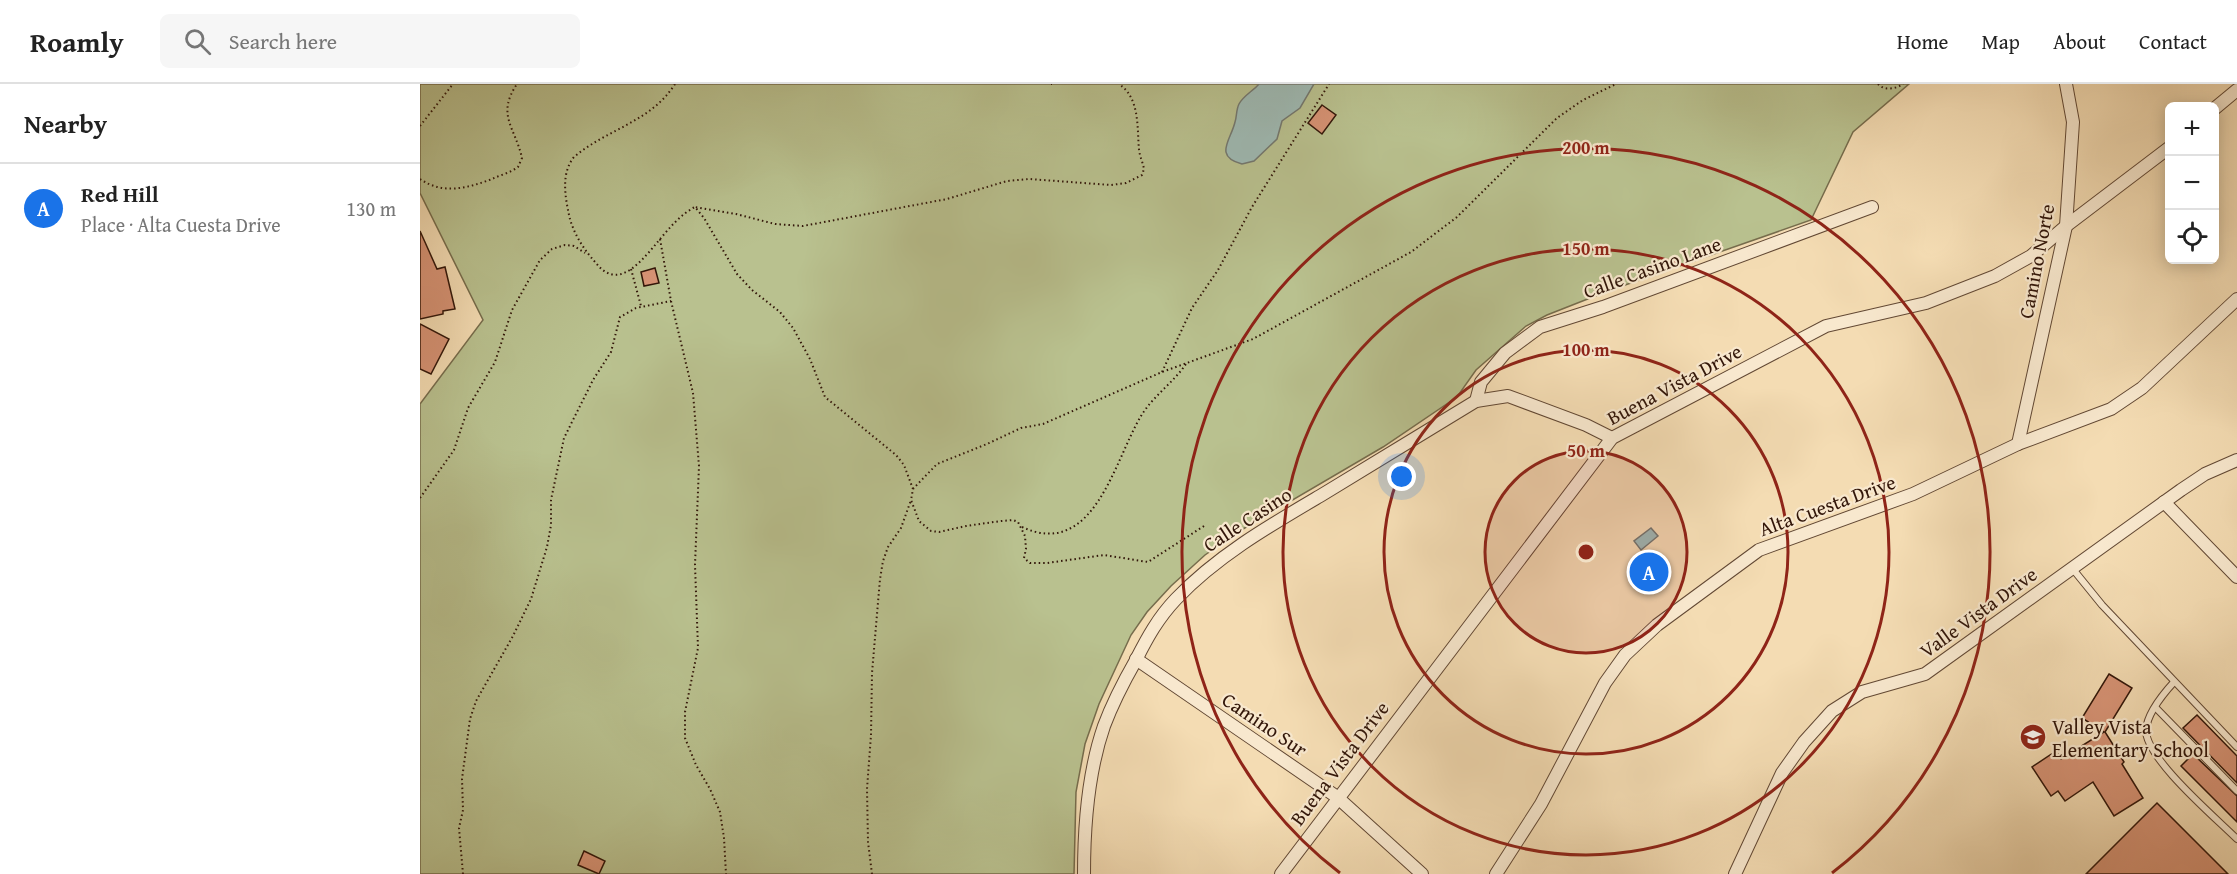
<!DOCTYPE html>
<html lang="en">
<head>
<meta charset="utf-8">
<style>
  :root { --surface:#fff; --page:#f6f6f6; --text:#222; --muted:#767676; --line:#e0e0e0; --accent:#1a73e8 }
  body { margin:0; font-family:"Gentium Book Plus",serif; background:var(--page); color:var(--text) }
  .controls { position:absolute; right:18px; top:18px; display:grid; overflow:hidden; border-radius:9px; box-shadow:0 3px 15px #0003 }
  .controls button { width:54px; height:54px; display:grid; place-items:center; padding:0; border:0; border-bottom:2px solid var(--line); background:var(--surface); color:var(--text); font:30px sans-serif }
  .you { position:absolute; left:982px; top:393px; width:21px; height:21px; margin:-15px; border:4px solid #fff; border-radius:50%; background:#1a73e8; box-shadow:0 0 0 9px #1a73e833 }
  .badge { display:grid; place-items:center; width:39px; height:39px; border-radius:50%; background:var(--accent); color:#fff; font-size:20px; font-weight:700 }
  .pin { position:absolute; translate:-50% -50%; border:3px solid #fff; box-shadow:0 2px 6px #0006 }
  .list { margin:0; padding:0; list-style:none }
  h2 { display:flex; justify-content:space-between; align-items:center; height:78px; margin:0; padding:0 24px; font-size:26px }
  h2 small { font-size:20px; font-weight:400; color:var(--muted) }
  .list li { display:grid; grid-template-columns:39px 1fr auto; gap:18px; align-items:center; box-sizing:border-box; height:90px; padding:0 24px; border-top:2px solid var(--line) }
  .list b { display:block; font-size:22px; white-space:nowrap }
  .list p { margin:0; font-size:20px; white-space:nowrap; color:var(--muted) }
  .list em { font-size:20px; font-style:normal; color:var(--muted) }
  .icon { flex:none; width:33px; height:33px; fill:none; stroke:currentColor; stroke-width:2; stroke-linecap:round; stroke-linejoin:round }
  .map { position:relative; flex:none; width:1817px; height:790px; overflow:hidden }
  header { display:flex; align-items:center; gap:36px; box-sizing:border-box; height:84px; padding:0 30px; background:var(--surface); border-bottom:2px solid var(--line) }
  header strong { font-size:28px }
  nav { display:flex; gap:33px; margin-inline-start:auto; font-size:21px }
  .search { width:420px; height:54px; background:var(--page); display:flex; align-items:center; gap:15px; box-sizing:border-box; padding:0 21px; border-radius:9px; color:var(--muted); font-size:22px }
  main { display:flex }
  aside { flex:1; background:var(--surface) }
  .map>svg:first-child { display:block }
  .green { fill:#b9c18f; stroke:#766c4c; stroke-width:1.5 }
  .water { fill:#9ebab4; stroke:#737870; stroke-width:1.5 }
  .building { fill:#d79375; stroke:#321609; stroke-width:1.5 }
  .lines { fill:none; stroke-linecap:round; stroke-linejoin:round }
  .lane-casing { stroke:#624834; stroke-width:8 }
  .street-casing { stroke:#624834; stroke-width:14 }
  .path { stroke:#321609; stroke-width:2; stroke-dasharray:1.5 3; stroke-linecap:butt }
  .lane { stroke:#f8e8ce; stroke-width:6 }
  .street { stroke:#f8e8ce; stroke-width:12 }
  .ring { fill:none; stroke:#8f2418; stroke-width:3 }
  .labels { text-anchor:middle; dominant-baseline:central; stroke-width:4.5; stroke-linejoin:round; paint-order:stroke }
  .street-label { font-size:20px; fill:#321609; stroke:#f8e8ce }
  .poi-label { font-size:20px; fill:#321609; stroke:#f8e8ce; text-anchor:start }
  .centre { fill:#8f2418; stroke:#f8e8ce; stroke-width:3 }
  .ring-label { font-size:18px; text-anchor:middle; font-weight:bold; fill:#8f2418; stroke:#f8e8ce; stroke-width:4.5; stroke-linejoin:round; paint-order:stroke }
</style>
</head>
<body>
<header>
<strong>Roamly</strong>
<div class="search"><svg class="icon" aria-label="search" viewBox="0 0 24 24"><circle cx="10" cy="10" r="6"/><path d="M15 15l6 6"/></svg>Search here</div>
<nav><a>Home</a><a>Map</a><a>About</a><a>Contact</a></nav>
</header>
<main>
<aside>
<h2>Nearby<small></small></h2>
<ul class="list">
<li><span class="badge">A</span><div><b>Red Hill</b><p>Place · Alta Cuesta Drive</p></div><em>130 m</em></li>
</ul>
</aside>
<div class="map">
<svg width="1817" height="790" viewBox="0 0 1817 790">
  <rect width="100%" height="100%" fill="#f4dcb3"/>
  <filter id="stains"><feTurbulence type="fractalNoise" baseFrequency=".00333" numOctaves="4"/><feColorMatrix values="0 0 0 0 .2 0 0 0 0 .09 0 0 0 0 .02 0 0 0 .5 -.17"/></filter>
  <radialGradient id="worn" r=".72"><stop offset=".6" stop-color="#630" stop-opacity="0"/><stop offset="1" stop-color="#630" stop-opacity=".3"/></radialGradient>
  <path class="green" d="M0,0h1489l-56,48 -42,88 -203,71 -61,24 -21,11 -50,44 -19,27 -74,50 -140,82 -38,26 -34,31 -24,26 -16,23 -32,69 -14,40 -9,48 -2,82h-654v-470l63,-84 -63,-127z"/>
  <g class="water">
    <path d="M839,0h55l-14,24 -18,13 -5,18 -23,22 -12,3c-29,-8 -11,-24 -7,-42 2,-6 1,-12 4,-18 4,-8 14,-13 20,-20z"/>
    <path d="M1231,444l7,8 -17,14 -7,-9z"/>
  </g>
  <g class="building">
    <path d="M902,21l14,10 -14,19 -14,-11z"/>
    <path d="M0,147l17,38 8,-2 10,42 -12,2v3l-23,5z"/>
    <path d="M235,184l4,15 -15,3 -3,-14z"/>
    <path d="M0,240l29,15 -18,35 -11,-5z"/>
    <path d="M1689,590l23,14 -27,44 19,30 -2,2 21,34 -29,18 -21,-34 -28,19 -7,-10 -7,5 -19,-29 24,-16 5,8 43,-27 -22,-14z"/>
    <path d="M1777,631l40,41v27l-54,-55z"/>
    <path d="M1773,670l44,42v26l-56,-56z"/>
    <path d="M1737,719l71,71h-142z"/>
    <path d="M164,767l21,10 -6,13 -21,-9z"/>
  </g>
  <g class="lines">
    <defs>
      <g id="lane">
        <path d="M1652,484l30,37 135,142"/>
        <path d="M1754,598c-10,11 -27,32 -28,48 -1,28 70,88 91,109"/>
        <path d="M1736,624l81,83"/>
      </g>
      <g id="street">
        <path d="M1794,25l23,-19"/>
        <path d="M1056,317l5,-19 24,-29 35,-26 63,-20 269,-100"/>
        <path d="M1598,360l48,-218 7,-104 -7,-38"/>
        <path d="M1744,418l73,75"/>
        <path d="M716,575l201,138 85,77"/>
        <path d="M664,790c0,-49 4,-102 20,-148 9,-24 20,-45 32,-66 11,-22 22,-42 40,-61 41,-43 93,-73 144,-103 52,-32 104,-63 156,-95l32,-5 78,29 26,13"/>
        <path d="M861,790l331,-436 214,-112 100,-23 69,-27 36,-20 35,-30 104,-79"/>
        <path d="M1076,790l45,-70 64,-121 20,-28 32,-30 102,-75 154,-56 105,-50 93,-35 31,-21 95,-89"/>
        <path d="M1315,790l47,-101 22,-31 28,-31 30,-19 63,-18 256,-184 24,-16 32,-14"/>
      </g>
    </defs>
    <use href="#lane" class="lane-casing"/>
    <use href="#street" class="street-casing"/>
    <g class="path">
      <path d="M255,0c-24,38 -68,45 -101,73 -13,16 -9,39 -5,58 4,18 15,35 27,48 7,9 16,15 28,10 24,-10 43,-52 71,-66"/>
      <path d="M631,0h1"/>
      <path d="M1458,0c6,7 18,5 25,0"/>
      <path d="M0,42l33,-42"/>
      <path d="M0,95c23,16 48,9 72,0 8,-4 18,-6 26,-12l4,-9c-7,-31 -26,-43 -5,-74"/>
      <path d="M240,155l11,62 22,92 6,73 -4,99 3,83 -13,64v26l11,27 14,24 10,23 4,26 2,36"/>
      <path d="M211,185l10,37"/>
      <path d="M742,288l30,-64 26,-38 34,-63 77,-123"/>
      <path d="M493,405l-9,-24 -8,-10 -71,-58 -15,-38 -17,-31 -13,-16 -28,-22 -15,-16 -33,-56 -9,-11 41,7 39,10 28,2 144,-27 60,-18 22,-2 82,6 15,-2 16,-8 2,-6c-1,-6 -4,-12 -5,-19 -2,-23 1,-52 -20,-66"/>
      <path d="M0,414l34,-48 14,-42 27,-46 17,-52 28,-50 12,-11 13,-4 9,1 11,7"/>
      <path d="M784,442l-56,36 -44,-7 -57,8h-17l-6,-5 2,-9 -1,-13 -7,-14 -5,-2 -12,1 -35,5 -27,6 -8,-1 -12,-10 -8,-21 2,-11 24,-25 50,-20 34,-16 22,-4 119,-52 91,-33 158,-87 46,-35 100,-99 26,-18 33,-16"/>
      <path d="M602,443c72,33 92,-66 119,-111 12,-20 32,-33 45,-52"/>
      <path d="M43,790l-4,-46 4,-18 -1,-31 8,-60 6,-18 37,-65 18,-37 16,-52 4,-22v-25l13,-62 29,-58 18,-28 9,-35 16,-9 35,-7"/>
      <path d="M452,790l-4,-32 -1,-53 4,-54 1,-62 8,-94 3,-18 5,-14 13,-19 10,-28"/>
    </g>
    <use href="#lane" class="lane"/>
    <use href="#street" class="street"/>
  </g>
  <circle cx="1166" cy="468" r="101" fill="#8f2418" fill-opacity=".12"/>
  <g class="ring">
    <circle cx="1166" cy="468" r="101"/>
    <circle cx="1166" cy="468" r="202"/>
    <circle cx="1166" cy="468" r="303"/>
    <path d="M920 789A404 404 0 1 1 1412 789"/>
  </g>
  <defs>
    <symbol id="school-disc" viewBox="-11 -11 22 22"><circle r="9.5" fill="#8f2418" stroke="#f8e8ce"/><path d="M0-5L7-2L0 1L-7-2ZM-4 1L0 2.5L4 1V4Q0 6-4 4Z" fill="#fff"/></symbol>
  </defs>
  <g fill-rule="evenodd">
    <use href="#school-disc" x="1598" y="638" width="30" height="30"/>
  </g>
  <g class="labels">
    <g class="street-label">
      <text transform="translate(1616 177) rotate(-79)">Camino Norte</text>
      <text transform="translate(1232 183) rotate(-20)">Calle Casino Lane</text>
      <text transform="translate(1254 300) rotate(-28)">Buena Vista Drive</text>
      <text transform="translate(1407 421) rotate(-20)">Alta Cuesta Drive</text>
      <text transform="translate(827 435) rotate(-33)">Calle Casino</text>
      <text transform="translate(1558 528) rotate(-36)">Valle Vista Drive</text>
      <text transform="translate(845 640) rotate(34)">Camino Sur</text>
      <text transform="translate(919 679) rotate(-53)">Buena Vista Drive</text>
    </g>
    <g class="poi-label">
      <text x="1632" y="642">Valley Vista<tspan x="1632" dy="23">Elementary School</tspan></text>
    </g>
  </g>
  <circle cx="1166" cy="468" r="9" class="centre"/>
  <g class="ring-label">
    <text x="1166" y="70">200 m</text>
    <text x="1166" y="171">150 m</text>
    <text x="1166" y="272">100 m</text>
    <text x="1166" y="373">50 m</text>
  </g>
  <rect width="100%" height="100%" filter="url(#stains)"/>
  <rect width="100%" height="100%" fill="url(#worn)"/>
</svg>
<div class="controls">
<button>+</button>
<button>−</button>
<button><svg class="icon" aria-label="locate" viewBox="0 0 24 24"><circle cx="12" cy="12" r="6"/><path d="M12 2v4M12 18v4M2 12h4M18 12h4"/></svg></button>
</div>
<div class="you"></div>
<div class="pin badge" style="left:1229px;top:488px">A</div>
</div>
</main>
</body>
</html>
